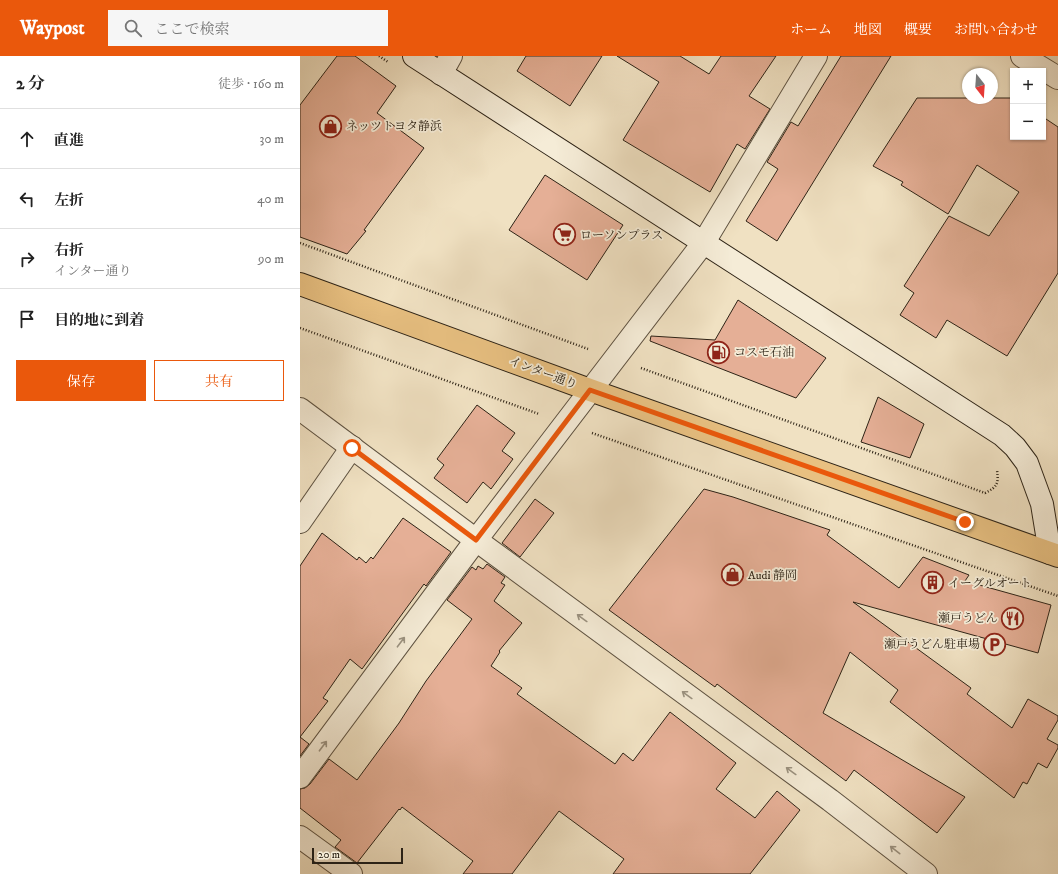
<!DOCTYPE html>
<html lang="ja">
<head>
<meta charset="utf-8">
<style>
  :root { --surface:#fff; --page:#f6f6f6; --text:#222; --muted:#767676; --line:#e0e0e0; --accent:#ea580c }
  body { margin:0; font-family:"IM FELL DW Pica","Noto Serif JP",serif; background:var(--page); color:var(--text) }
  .controls { position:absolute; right:12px; top:12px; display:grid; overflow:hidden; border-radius:0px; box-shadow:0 1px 3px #0004 }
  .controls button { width:36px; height:36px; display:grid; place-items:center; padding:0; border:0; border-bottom:1px solid var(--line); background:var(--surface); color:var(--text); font:20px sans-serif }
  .compass { position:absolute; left:662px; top:12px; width:36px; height:36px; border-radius:50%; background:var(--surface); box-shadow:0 1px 3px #0004; rotate:163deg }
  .scale { position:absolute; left:12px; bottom:10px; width:91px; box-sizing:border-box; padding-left:4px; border:2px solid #2d2316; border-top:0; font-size:11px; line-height:14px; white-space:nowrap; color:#2d2316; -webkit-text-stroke:3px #f5ecd7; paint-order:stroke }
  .stop { position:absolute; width:12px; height:12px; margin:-9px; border:3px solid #ea580c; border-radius:50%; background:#fff }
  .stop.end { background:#ea580c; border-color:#fff; box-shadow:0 1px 4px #0008 }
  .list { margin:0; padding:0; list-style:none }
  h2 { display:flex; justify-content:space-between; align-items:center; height:52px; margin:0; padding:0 16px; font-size:17px }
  h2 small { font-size:13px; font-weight:400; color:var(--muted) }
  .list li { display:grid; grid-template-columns:26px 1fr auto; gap:12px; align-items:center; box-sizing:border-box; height:60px; padding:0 16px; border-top:1px solid var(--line) }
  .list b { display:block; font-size:15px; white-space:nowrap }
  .list p { margin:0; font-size:13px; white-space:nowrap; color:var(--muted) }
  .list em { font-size:13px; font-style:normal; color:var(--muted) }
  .actions { display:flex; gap:8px; padding:12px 16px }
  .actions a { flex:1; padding:9px 0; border:1px solid var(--accent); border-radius:0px; text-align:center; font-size:14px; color:var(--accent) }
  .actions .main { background:var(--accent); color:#fff }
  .icon { flex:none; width:22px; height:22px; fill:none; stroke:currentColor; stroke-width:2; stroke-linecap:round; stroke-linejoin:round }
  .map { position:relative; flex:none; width:758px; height:818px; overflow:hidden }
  header { display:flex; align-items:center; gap:24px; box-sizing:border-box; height:56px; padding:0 20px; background:var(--accent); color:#fff }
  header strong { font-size:19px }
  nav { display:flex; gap:22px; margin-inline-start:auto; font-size:14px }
  .search { width:280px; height:36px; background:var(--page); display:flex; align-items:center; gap:10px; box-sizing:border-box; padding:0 14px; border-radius:0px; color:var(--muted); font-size:15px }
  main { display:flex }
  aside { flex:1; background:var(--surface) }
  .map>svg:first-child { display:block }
  .building { fill:#e5af96; stroke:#2d2316 }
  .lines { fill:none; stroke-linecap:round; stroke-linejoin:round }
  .street-casing { stroke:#5e5241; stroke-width:24 }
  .secondary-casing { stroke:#2d2316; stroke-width:24 }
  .primary-casing { stroke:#2d2316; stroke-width:24 }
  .path { stroke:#2d2316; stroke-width:2.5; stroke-dasharray:1 2; stroke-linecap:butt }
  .street { stroke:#f5ecd7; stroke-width:22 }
  .secondary { stroke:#f5ecd7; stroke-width:22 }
  .primary { stroke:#e8c081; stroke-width:22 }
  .oneway { stroke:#9b9280 }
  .route { stroke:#ea580c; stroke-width:5 }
  .labels { text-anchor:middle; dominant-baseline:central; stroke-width:3.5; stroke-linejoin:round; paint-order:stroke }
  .poi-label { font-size:12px; fill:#2d2316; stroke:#f5ecd7; text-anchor:start }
  .street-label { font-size:12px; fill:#2d2316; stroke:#f5ecd7 }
</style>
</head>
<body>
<header>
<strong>Waypost</strong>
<div class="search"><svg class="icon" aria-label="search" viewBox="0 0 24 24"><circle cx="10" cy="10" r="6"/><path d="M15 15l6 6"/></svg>ここで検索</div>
<nav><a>ホーム</a><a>地図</a><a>概要</a><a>お問い合わせ</a></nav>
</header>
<main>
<aside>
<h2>2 分<small>徒歩 · 160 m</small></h2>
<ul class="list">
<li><svg class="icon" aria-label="ahead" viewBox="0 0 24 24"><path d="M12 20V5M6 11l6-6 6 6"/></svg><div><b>直進</b></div><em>30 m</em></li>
<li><svg class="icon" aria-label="left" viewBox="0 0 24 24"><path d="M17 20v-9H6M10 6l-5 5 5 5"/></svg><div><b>左折</b></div><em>40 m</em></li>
<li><svg class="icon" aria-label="right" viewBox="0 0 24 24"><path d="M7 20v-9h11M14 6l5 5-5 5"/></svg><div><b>右折</b><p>インター通り</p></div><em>90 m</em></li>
<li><svg class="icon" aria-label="arrive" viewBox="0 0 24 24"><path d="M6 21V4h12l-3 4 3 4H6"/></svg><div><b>目的地に到着</b></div></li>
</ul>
<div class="actions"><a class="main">保存</a><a>共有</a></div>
</aside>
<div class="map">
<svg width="758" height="818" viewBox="0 0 758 818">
  <rect width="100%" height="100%" fill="#f0e1c2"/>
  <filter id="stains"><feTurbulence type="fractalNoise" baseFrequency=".005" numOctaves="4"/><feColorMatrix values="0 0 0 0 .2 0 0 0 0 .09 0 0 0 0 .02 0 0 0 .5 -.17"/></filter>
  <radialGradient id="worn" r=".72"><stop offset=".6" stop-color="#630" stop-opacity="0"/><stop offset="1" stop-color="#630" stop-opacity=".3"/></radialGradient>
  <g class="building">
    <path d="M37,0h18l41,30 -19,27 47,35 -60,82 2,1 -19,23 -47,-17v-132z"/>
    <path d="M226,0h76l-32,50 -53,-35z"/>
    <path d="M317,0h63l29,18 12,-18h55l-27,40 21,13 -25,40 -8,-5 -27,48 -87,-52 36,-58z"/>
    <path d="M541,0h50l-114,185 -31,-20 32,-52 -11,-7 24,-40 7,4z"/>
    <path d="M617,42h96v39h30v-20l15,10v146l-51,83 -60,-36 -11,18 -36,-23 14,-22 -10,-7 45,-70 40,20 30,-44 -42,-27 -29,49 -47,-29 2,-3 -30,-16z"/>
    <path d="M245,119l78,50 -36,55 -78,-50z"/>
    <path d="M438,244l88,58 -30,40 -146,-57 1,-5 64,4z"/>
    <path d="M578,341l46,27 -14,34 -49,-16z"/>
    <path d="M177,349l38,28 -13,18 11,8 -22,30 -8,-7 -16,21 -33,-25 10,-13 -7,-6z"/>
    <path d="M404,433l29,8 97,33 -3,5 72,53 24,-31 46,18 -4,6 86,24 -13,48 -185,-51 118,86 -4,6 45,34 16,-29 30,17v4l-11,19 11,6v3l-11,20 -9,-5 -11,21 -4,-2 -9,16 -124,-96 8,-12 -48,-38 -27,61 142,84 -28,36 -83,-63 -8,11 -129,-97 -2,3 -106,-77z"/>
    <path d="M235,443l19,14 -34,44 -18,-14z"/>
    <path d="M103,462l48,34 -25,34 -2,-2 -62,85 -12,-10 -27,39 5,3 -28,36 9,7 -9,12v-190l22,-33 35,27 2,-3 7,6 5,-6 2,2z"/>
    <path d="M187,508l18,13 -4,6 4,2 -11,16 28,22 -23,28 1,1 -9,14 31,22 -5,6 98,70 8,-11 10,8 37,-49 66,51 -20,26 39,29 22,-27 23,19 -50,64h-137l11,-15 -65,-48 -47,63h-49l10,-13 -71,-54 -2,3 -1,-1 -42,54 -22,-16 6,-7 -41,-32v-19l5,-1 5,-4 19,-25 28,21 42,-57 27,-42 46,-62 -25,-19 25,-33 4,3 2,-4 5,3z"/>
  </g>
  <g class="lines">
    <defs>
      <g id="street">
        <path d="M722,0l36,22"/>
        <path d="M141,18l10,-18"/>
        <path d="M0,353l176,131 354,260 96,74"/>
        <path d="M0,466l52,-75"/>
        <path d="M0,721l176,-237 228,-298 112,-186"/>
        <path d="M0,781l51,37"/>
      </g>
      <path id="secondary" d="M114,0l588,379 13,12 12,16 15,41 8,49"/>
      <path id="primary" d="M0,228l290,106 468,166"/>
    </defs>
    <use href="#street" class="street-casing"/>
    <use href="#secondary" class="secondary-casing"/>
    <use href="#primary" class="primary-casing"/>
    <g class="path">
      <path d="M79,0l9,6"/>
      <path d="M0,187l288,106"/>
      <path d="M0,272l239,86"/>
      <path d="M341,312l344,125c12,-6 14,-9 12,-23"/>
      <path d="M292,377l466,163"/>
    </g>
    <use href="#street" class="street"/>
    <use href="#secondary" class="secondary"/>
    <use href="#primary" class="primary"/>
  </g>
  <defs><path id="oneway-shaft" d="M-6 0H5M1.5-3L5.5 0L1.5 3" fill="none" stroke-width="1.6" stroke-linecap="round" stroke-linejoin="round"/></defs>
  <g class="oneway">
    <use href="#oneway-shaft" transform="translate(282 562) rotate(-144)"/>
    <use href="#oneway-shaft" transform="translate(101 586) rotate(-53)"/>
    <use href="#oneway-shaft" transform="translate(387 639) rotate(-144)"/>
    <use href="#oneway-shaft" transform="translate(23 690) rotate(-53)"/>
    <use href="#oneway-shaft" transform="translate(491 715) rotate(-144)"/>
    <use href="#oneway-shaft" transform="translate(595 794) rotate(-142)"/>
  </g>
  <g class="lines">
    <path class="route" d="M52,392l124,92 114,-150 375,132"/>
  </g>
  <defs>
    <symbol id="shop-ring" viewBox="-11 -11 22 22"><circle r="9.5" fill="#f5ecd7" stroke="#8f2418" stroke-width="1.5"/><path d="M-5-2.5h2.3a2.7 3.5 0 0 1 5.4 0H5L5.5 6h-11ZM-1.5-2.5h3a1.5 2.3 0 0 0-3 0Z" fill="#8f2418"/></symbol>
    <symbol id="supermarket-ring" viewBox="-11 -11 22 22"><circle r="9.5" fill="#f5ecd7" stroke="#8f2418" stroke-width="1.5"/><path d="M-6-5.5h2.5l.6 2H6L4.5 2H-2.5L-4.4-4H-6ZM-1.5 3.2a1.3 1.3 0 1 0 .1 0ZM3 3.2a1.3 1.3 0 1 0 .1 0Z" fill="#8f2418"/></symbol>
    <symbol id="fuel-ring" viewBox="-11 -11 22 22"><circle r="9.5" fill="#f5ecd7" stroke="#8f2418" stroke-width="1.5"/><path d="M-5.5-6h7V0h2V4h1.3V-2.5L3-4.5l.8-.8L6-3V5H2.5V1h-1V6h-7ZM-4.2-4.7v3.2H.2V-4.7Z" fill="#8f2418"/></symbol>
    <symbol id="building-ring" viewBox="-11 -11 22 22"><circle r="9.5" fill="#f5ecd7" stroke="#8f2418" stroke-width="1.5"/><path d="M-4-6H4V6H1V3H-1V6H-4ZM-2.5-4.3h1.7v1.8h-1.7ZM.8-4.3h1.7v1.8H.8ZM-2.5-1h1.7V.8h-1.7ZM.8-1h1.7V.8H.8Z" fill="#8f2418"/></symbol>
    <symbol id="restaurant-ring" viewBox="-11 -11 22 22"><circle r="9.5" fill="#f5ecd7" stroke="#8f2418" stroke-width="1.5"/><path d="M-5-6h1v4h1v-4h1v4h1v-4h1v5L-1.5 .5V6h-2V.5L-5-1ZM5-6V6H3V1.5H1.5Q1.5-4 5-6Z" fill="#8f2418"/></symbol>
    <symbol id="parking-ring" viewBox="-11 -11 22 22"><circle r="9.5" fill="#f5ecd7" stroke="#8f2418" stroke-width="1.5"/><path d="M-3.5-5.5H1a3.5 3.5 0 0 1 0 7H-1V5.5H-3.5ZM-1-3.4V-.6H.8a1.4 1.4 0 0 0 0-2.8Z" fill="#8f2418"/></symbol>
  </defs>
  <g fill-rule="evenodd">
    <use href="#shop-ring" x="18" y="58" width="25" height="25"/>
    <use href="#supermarket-ring" x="252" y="166" width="25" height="25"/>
    <use href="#fuel-ring" x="406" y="284" width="25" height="25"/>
    <use href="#shop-ring" x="420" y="506" width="25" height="25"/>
    <use href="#building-ring" x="620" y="514" width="25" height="25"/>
    <use href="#restaurant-ring" x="700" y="550" width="25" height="25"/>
    <use href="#parking-ring" x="682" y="576" width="25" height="25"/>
  </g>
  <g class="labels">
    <g class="poi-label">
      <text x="46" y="70">ネッツトヨタ静浜</text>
      <text x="280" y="179">ローソンプラス</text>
      <text x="434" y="296">コスモ石油</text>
      <text x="448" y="519">Audi 静岡</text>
      <text x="648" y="527">イーグルオート</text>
      <text x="698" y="562" text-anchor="end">瀬戸うどん</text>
      <text x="680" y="588" text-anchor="end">瀬戸うどん駐車場</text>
    </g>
    <g class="street-label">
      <text transform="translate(243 317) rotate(20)">インター通り</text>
    </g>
  </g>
  <rect width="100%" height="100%" filter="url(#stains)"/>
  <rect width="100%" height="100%" fill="url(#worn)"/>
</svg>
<div class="controls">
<button>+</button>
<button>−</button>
</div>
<svg class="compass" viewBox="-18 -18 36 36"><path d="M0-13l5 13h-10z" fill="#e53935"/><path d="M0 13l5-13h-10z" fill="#767676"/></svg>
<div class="scale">20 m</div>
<div class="stop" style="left:52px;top:392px"></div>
<div class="stop end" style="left:665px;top:466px"></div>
</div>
</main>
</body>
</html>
